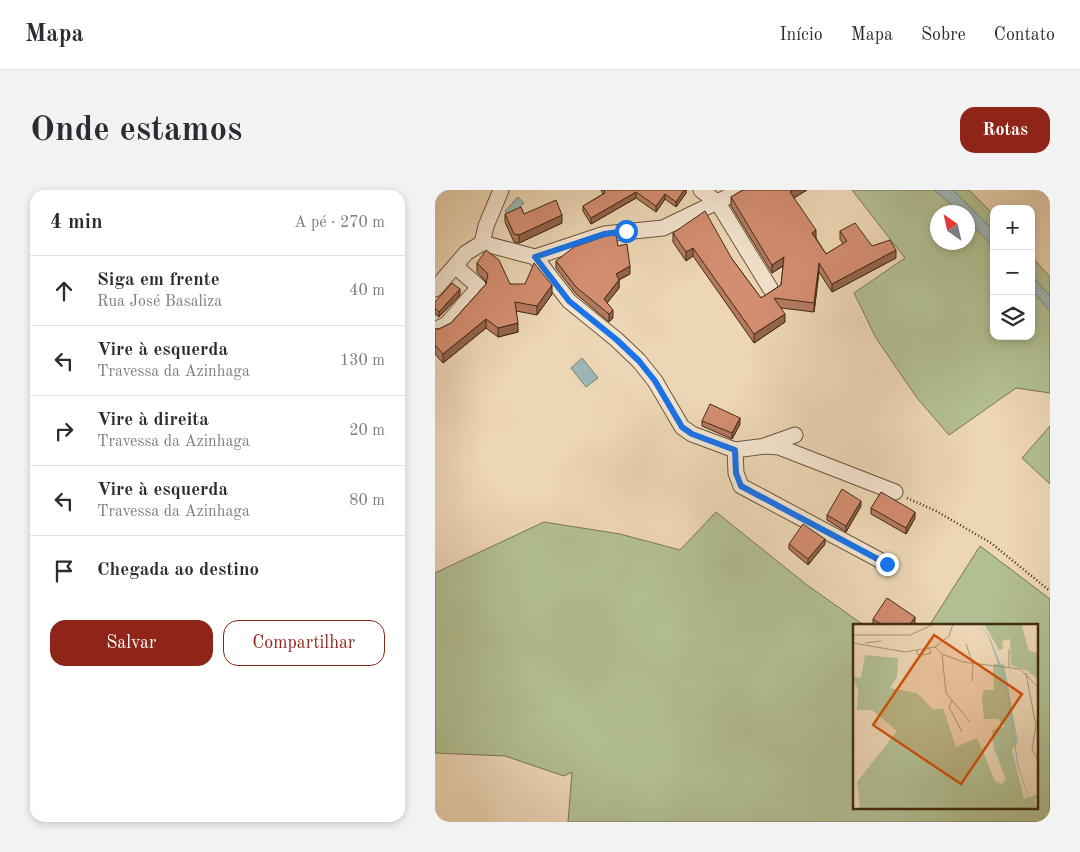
<!DOCTYPE html>
<html lang="pt">
<head>
<meta charset="utf-8">
<style>
  :root { --surface:#fff; --page:#f2f2f3; --text:#2b2b33; --muted:#7c7c81; --line:#e1e1e2; --accent:#8f2418 }
  body { margin:0; font-family:"Old Standard TT",serif; background:var(--page); color:var(--text) }
  .controls { position:absolute; right:15px; top:15px; display:grid; overflow:hidden; border-radius:10px; box-shadow:0 2px 8px #0003 }
  .controls button { width:45px; height:45px; display:grid; place-items:center; padding:0; border:0; border-bottom:1px solid var(--line); background:var(--surface); color:var(--text); font:25px sans-serif }
  .compass { position:absolute; left:495px; top:15px; width:45px; height:45px; border-radius:50%; background:var(--surface); box-shadow:0 2px 8px #0003; rotate:326deg }
  .stop { position:absolute; width:15px; height:15px; margin:-11px; border:4px solid #1a73e8; border-radius:50%; background:#fff }
  .stop.end { background:#1a73e8; border-color:#fff; box-shadow:0 1px 5px #0008 }
  .list { margin:0; padding:0; list-style:none }
  h2 { display:flex; justify-content:space-between; align-items:center; height:65px; margin:0; padding:0 20px; font-size:21px }
  h2 small { font-size:16px; font-weight:400; color:var(--muted) }
  .list li { display:grid; grid-template-columns:32px 1fr auto; gap:15px; align-items:center; box-sizing:border-box; height:70px; padding:0 20px; border-top:1px solid var(--line) }
  .list b { display:block; font-size:19px; white-space:nowrap }
  .list p { margin:0; font-size:16px; white-space:nowrap; color:var(--muted) }
  .list em { font-size:16px; font-style:normal; color:var(--muted) }
  .actions { display:flex; gap:10px; padding:15px 20px }
  .actions a { flex:1; padding:11px 0; border:1px solid var(--accent); border-radius:15px; text-align:center; font-size:18px; color:var(--accent) }
  .actions .main { background:var(--accent); color:#fff }
  .icon { flex:none; width:28px; height:28px; fill:none; stroke:currentColor; stroke-width:2; stroke-linecap:round; stroke-linejoin:round }
  .map { position:relative; flex:none; width:615px; height:632px; overflow:hidden; border-radius:15px }
  header { display:flex; align-items:center; gap:30px; box-sizing:border-box; height:70px; padding:0 25px; background:var(--surface); border-bottom:1px solid var(--line) }
  header strong { font-size:24px }
  nav { display:flex; gap:28px; margin-inline-start:auto; font-size:18px }
  .intro { display:flex; align-items:center; justify-content:space-between; box-sizing:border-box; height:120px; padding:0 30px }
  h1 { margin:0; font-size:35px }
  .button { padding:12px 22px; border-radius:15px; background:var(--accent); color:#fff; font-size:18px; font-weight:700 }
  main { display:flex; gap:30px; padding:0 30px }
  aside { flex:1; background:var(--surface); border-radius:15px; box-shadow:0 2px 8px #0003 }
  .map>svg:first-child { display:block }
  .green { fill:#b2bf92; stroke:#7a7652; fill-rule:evenodd }
  .water { fill:#9db7b7; stroke:#787f75 }
  .lines { fill:none; stroke-linecap:round; stroke-linejoin:round }
  .street-casing { stroke:#6c563c; stroke-width:17 }
  .path { stroke:#412c13; stroke-width:2.5; stroke-dasharray:1 2.5; stroke-linecap:butt }
  .street { stroke:#f3e4cf; stroke-width:15 }
  .wall { fill:#b57960; stroke:#412c13 }
  .shaded-wall { fill:#94634e; stroke:#412c13 }
  .building { fill:#d38d70; stroke:#412c13 }
  .route { stroke:#1a73e8; stroke-width:6 }
  .inset-road { fill:none; stroke:#a89274; stroke-width:1 }
  .view { fill:#cf520d; fill-opacity:0.15; stroke:#cf520d; stroke-width:2.5 }
  .inset-edge { fill:none; stroke:#412c13; stroke-width:2.5 }
</style>
</head>
<body>
<header>
<strong>Mapa</strong>
<nav><a>Início</a><a>Mapa</a><a>Sobre</a><a>Contato</a></nav>
</header>
<div class="intro"><h1>Onde estamos</h1><a class="button">Rotas</a></div>
<main>
<aside>
<h2>4 min<small>A pé · 270 m</small></h2>
<ul class="list">
<li><svg class="icon" aria-label="ahead" viewBox="0 0 24 24"><path d="M12 20V5M6 11l6-6 6 6"/></svg><div><b>Siga em frente</b><p>Rua José Basaliza</p></div><em>40 m</em></li>
<li><svg class="icon" aria-label="left" viewBox="0 0 24 24"><path d="M17 20v-9H6M10 6l-5 5 5 5"/></svg><div><b>Vire à esquerda</b><p>Travessa da Azinhaga</p></div><em>130 m</em></li>
<li><svg class="icon" aria-label="right" viewBox="0 0 24 24"><path d="M7 20v-9h11M14 6l5 5-5 5"/></svg><div><b>Vire à direita</b><p>Travessa da Azinhaga</p></div><em>20 m</em></li>
<li><svg class="icon" aria-label="left" viewBox="0 0 24 24"><path d="M17 20v-9H6M10 6l-5 5 5 5"/></svg><div><b>Vire à esquerda</b><p>Travessa da Azinhaga</p></div><em>80 m</em></li>
<li><svg class="icon" aria-label="arrive" viewBox="0 0 24 24"><path d="M6 21V4h12l-3 4 3 4H6"/></svg><div><b>Chegada ao destino</b></div></li>
</ul>
<div class="actions"><a class="main">Salvar</a><a>Compartilhar</a></div>
</aside>
<div class="map">
<svg width="615" height="632" viewBox="0 0 615 632">
  <rect width="100%" height="100%" fill="#edd6b5"/>
  <filter id="stains"><feTurbulence type="fractalNoise" baseFrequency=".004" numOctaves="4"/><feColorMatrix values="0 0 0 0 .2 0 0 0 0 .09 0 0 0 0 .02 0 0 0 .5 -.17"/></filter>
  <radialGradient id="worn" r=".72"><stop offset=".6" stop-color="#630" stop-opacity="0"/><stop offset="1" stop-color="#630" stop-opacity=".3"/></radialGradient>
  <g class="green">
    <path d="M417,0h117l25,25v121h37v-80l19,21v116l-34,-5 -67,47 -32,-37 -41,-60 -22,-45 51,-35zM502,22h30v30h-30z"/>
    <path d="M615,236v58l-28,-26z"/>
    <path d="M281,322l91,73 58,41h-11v182h182v-182h-107l51,-80 70,53v223h-482l4,-50 -8,4 -59,-20 -70,-3v-180l109,-51 76,12 60,16z"/>
  </g>
  <g class="water">
    <path d="M499,0h19l41,41v17l-26,-28 -1,-8h-7z"/>
    <path d="M83,7l6,6 -13,13 -6,-5z"/>
    <path d="M596,85l19,21v15l-19,-22z"/>
    <path d="M147,168l16,20 -12,9 -15,-19z"/>
  </g>
  <g class="lines">
    <defs>
      <g id="street">
        <path d="M266,0l17,13 52,85"/>
        <path d="M47,53l4,-17 15,-36"/>
        <path d="M100,67l34,44 48,39 22,21 16,20 27,46 10,7 43,16 31,-4 13,1 116,45"/>
        <path d="M0,99l31,-36 16,-10 53,14 69,-23 59,-6 79,-38"/>
        <path d="M0,140l12,-6 32,-37 -24,-21"/>
        <path d="M332,255l28,-10"/>
        <path d="M300,260l1,23 5,13 146,78"/>
      </g>
    </defs>
    <use href="#street" class="street-casing"/>
    <path class="path" d="M472,308l29,13 55,32 59,48"/>
    <use href="#street" class="street"/>
  </g>
  <g class="wall">
    <path d="M166,0h85v3l-10,14 -11,-8 -9,13 -20,-14 -45,26 -8,-13v-5l20,-12z"/>
    <path d="M308,0h64l-13,8 22,40 10,16 17,-10 -3,-5v-8l56,27 -64,34 -13,-20 -5,40 -33,-4 4,14 -31,21 -61,-87 -7,5 -13,-19v-9l59,26 29,39 20,-13 2,-19 -11,7 -41,-67v-9z"/>
    <path d="M70,24h19l38,9 -43,20 -5,-1 -9,-20z"/>
    <path d="M121,71l74,13 -11,6v8l-12,15 6,15 -4,4 -33,-28 -20,-26z"/>
    <path d="M42,73l33,21 42,10 -15,21 -21,-4 2,21 -20,5 -12,-9 -43,35 -8,-9v-25h4l12,-6 35,-39v-2l-9,-10z"/>
    <path d="M25,105l-21,22 -4,-3v-12z"/>
    <path d="M267,231l38,3 -8,15 -30,-13z"/>
    <path d="M426,316l-15,26 -19,-12v-5z"/>
    <path d="M436,318l44,10 -9,16 -35,-20z"/>
    <path d="M354,354h36l-17,21 -19,-16z"/>
    <path d="M438,429l42,3 -2,4h-38l-2,-1z"/>
  </g>
  <g class="shaded-wall">
    <path d="M249,0h2v3l-10,14v-5z"/>
    <path d="M358,0h14l-17,10v-8z"/>
    <path d="M201,2v6l-45,26v-6z"/>
    <path d="M230,4v5l-9,13v-6z"/>
    <path d="M127,25v8l-43,20v-8z"/>
    <path d="M381,40v8l-4,-5z"/>
    <path d="M258,58v8l-7,5v-9z"/>
    <path d="M461,60v8l-64,34v-8z"/>
    <path d="M349,67v8l-12,8v-8z"/>
    <path d="M384,73v9l-5,40v-9z"/>
    <path d="M195,76v8l-14,7v-7z"/>
    <path d="M184,90v8l-15,19v-8z"/>
    <path d="M117,95v9l-15,21v-9z"/>
    <path d="M25,99v6l-21,22v-5z"/>
    <path d="M178,120v8l-4,4v-8z"/>
    <path d="M350,124v8l-31,21v-9z"/>
    <path d="M51,129v9l-43,35v-9z"/>
    <path d="M83,133v9l-20,5v-9z"/>
    <path d="M305,228v6l-8,15v-6z"/>
    <path d="M426,311v5l-15,26v-6z"/>
    <path d="M480,322v6l-9,16v-6z"/>
    <path d="M390,349v5l-17,21v-6z"/>
    <path d="M480,427v5l-2,4h-4z"/>
  </g>
  <g class="building">
    <path d="M169,0h80l-8,12 -11,-8 -9,12 -20,-14 -45,26 -8,-12 22,-13z"/>
    <path d="M308,0h50l-3,2 26,38 -4,3 14,21 21,-13 -7,-10 15,-8 17,23 18,-6 6,10 -64,34 -13,-21 -5,40 -40,-5 11,16 -31,20 -61,-86 -7,4 -13,-19 32,-22 27,48 29,39 20,-13 3,-28 -12,8 -41,-68z"/>
    <path d="M121,10l6,15 -43,20 -5,-1 -9,-20 16,-7 3,7z"/>
    <path d="M181,45l2,11 9,-2 3,22 -14,8 3,6 -15,19 9,11 -4,4 -33,-27 -20,-26 18,-14 32,-11z"/>
    <path d="M51,60l13,10 11,24h15l9,-21 18,22 -15,21 -22,-4 3,21 -20,5 -12,-9 -43,35 -8,-9v-16h4l12,-6 35,-39 2,-10 -11,-11z"/>
    <path d="M17,93l8,6 -21,23 -4,-4v-6z"/>
    <path d="M275,214l30,14 -8,15 -30,-12z"/>
    <path d="M407,299l19,12 -15,25 -19,-11z"/>
    <path d="M446,302l34,20 -9,16 -35,-20z"/>
    <path d="M368,334l22,15 -17,20 -19,-15z"/>
    <path d="M452,408l28,19 -6,9h-25l-11,-7z"/>
  </g>
  <g class="lines">
    <path class="route" d="M191,41l-22,3 -69,23 34,44 48,39 22,21 16,20 27,46 10,7 43,16 1,23 5,13 146,78"/>
  </g>
  <g transform="translate(418 434)">
    <rect width="185" height="185" fill="#edd6b5"/>
    <path d="M131,0h44l-6,2 7,25 9,2v27l-10,-9 -17,-6 -1,-26 -8,2 1,8 -4,1zM12,31l33,3 -1,19 -7,11 27,5 17,17 9,-2 13,39 21,-9 18,43 7,3 4,-5 -12,-30 -2,-19 13,-4 -7,-7h-14l-2,-21 2,-8h10l-1,-26h11l14,78 -6,8 12,49 14,-5 -3,7 3,8h-178l-3,-27 40,-51 -25,-21h-15l1,-20 -5,-13 8,1z" fill="#b2bf92"/>
    <path d="M127,0l10,14 17,43 11,82 14,46 -15,-45 -11,-78 -17,-48z" fill="#9db7b7"/>
    <path class="inset-road" d="M0,11h57l24,-11M0,19l52,9 30,-5 7,7 21,8 57,7 18,18M12,19l16,-2M113,20l7,20 -1,17M82,23l14,-11 4,-12M64,26v4l5,1 9,-2 -2,-5M89,30l4,39 24,29M156,43v-18M173,49l10,53 -4,23 6,11M99,77l-3,6 13,25"/>
    <path class="view" d="M81,11l88,59 -61,90 -88,-59z"/>
    <rect width="185" height="185" class="inset-edge"/>
  </g>
  <rect width="100%" height="100%" filter="url(#stains)"/>
  <rect width="100%" height="100%" fill="url(#worn)"/>
</svg>
<div class="controls">
<button>+</button>
<button>−</button>
<button><svg class="icon" aria-label="layers" viewBox="0 0 24 24"><path d="M12 4l9 5-9 5-9-5zM3 14l9 5 9-5"/></svg></button>
</div>
<svg class="compass" viewBox="-18 -18 36 36"><path d="M0-13l5 13h-10z" fill="#e53935"/><path d="M0 13l5-13h-10z" fill="#7c7c81"/></svg>
<div class="stop" style="left:191px;top:41px"></div>
<div class="stop end" style="left:452px;top:374px"></div>
</div>
</main>
</body>
</html>
